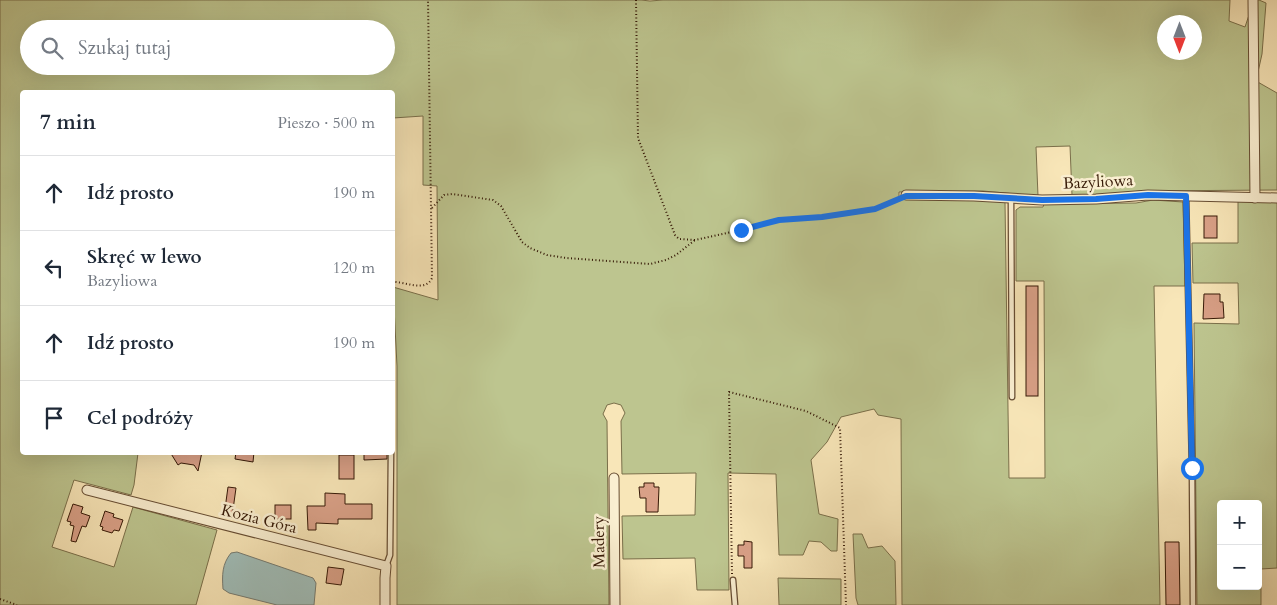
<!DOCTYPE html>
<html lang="pl">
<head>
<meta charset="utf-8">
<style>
  :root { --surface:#fff; --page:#f6f6f7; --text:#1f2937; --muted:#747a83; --line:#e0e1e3 }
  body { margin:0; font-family:Cardo,serif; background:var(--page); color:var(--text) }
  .controls { position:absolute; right:15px; bottom:15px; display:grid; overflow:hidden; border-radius:5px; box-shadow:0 5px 20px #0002 }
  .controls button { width:45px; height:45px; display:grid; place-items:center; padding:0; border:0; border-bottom:1px solid var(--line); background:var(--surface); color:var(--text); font:25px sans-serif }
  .compass { position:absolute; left:1157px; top:15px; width:45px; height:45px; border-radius:50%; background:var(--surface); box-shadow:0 5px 20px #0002; rotate:180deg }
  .stop { position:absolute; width:15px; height:15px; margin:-11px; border:4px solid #1a73e8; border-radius:50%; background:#fff }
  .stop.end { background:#1a73e8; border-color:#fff; box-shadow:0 1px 5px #0008 }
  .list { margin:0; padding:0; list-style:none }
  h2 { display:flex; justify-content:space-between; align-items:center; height:65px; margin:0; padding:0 20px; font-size:21px }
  h2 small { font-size:16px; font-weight:400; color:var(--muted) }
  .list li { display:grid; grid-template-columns:32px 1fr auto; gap:15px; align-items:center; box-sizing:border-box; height:75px; padding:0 20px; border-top:1px solid var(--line) }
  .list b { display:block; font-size:19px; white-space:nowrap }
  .list p { margin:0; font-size:16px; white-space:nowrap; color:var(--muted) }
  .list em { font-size:16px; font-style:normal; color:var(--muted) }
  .icon { flex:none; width:28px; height:28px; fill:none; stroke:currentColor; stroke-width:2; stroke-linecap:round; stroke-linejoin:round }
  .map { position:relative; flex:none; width:1277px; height:605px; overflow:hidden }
  .search { position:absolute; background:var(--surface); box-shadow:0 5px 20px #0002; left:20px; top:20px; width:375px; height:55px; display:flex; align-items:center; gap:12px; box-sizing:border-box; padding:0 18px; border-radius:28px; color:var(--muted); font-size:19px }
  .panel { position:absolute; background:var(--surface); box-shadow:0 5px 20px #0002; left:20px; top:90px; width:375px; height:365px; border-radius:5px }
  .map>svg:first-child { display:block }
  .green { fill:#bdc58f; stroke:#7a6f4a; fill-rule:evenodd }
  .water { fill:#a0bdb8; stroke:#767b71 }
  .building { fill:#d9a087; stroke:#361906 }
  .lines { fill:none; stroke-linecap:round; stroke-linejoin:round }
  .lane-casing { stroke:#664c32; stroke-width:7 }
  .street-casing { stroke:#664c32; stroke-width:11 }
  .path { stroke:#361906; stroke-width:2; stroke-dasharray:1 2.5; stroke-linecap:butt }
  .lane { stroke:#faefd1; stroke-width:4.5 }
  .street { stroke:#faefd1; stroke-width:9 }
  .route { stroke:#1a73e8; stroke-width:6 }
  .labels { text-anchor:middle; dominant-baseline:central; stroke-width:5; stroke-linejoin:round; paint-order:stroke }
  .street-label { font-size:16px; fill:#361906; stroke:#faefd1 }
</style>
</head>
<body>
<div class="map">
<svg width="1277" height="605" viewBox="0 0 1277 605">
  <rect width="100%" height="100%" fill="#f8e6b8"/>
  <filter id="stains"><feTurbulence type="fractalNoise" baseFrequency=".004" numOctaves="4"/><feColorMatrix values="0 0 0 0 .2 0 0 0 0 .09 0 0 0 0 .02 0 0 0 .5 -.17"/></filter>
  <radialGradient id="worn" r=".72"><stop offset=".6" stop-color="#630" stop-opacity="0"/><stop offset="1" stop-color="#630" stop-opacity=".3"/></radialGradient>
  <g class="green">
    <path d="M0,0h641l9,1 13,-1h567l-1,21 16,6 9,-27h5l7,3 -4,51 -6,27 21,12v97l-137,1 -36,4h-32l-2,-49 -34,1 2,49 -55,-5 -84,1v6l58,1 48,3 4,276h36l-1,-197h-28v-71l4,-3h23l1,-3 92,-1 17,-3 30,2 2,84h-31l6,319h-258l-1,-186 -23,-4 -4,-6 -33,8 -14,25 -16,18 8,54 19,5 -1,32h-6l-10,-9 -12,-1 -6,14h-24l-3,-81 -48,-1 1,117h-32l-2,-32 -72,1 -1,-43 73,-1 1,-42 -74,1 -1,-53 4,-8 -4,-8 -7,-2 -7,2 -4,9 4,7 2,184h-212v-239l-4,-79 45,13 -1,-114 -14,-1v-69l-30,2 -1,-26h-370v360l116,1 -4,32 -3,10 -57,-15 -22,67 62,20 19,-60 84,23 -21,75h-196zM1164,22h30v30h-30zM29,29h357v37h-357z"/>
    <path d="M1238,201h39v367l-16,1v36h-64l-3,-282 45,1 -1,-41h-45l-1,-40h46zM1221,504h37v82h-37z"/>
    <path d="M862,534l6,14 14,-2 13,15 1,44h-38l-2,-7 -3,-64z"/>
    <path d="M778,578l63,1v26h-62z"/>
  </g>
  <path class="water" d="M237,552l76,26 3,5 -2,22h-37l-48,-12 -6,-4c-1,-14 -1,-25 8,-36z"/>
  <g class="building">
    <rect x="1204" y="216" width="13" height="22"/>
    <rect x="1026" y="286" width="12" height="110"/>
    <path d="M1204,294h16v8h3l1,16 -21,1z"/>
    <path d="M170,452h32l-4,19 -4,-6 -13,-2 -3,2z"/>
    <path d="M236,452h18l-1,10 -18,-3z"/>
    <path d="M364,452h23v7l-23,1z"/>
    <rect x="339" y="455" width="15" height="24"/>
    <path d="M644,483h10v4h5l-1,25h-12v-14h-6l-1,-11h5z"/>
    <path d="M228,487l8,1 -4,29 -8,-1z"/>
    <path d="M325,493l20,1v10h27v15h-34v5l-22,-1v7h-8l-1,-24h18z"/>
    <path d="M73,504l10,3 -2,6 9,3 -4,11 -4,-1 -6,16 -5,-1 3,-15 -4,-1 1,-3 -4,-1z"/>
    <rect x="275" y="505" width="16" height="14"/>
    <path d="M105,511l9,3 -1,3 10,3 -4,11 -5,-1 -2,3 -10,-3 1,-3 -3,-1z"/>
    <path d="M744,541l8,1v26h-8v-12h-6v-11h6z"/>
    <path d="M1165,542h14l1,63h-14z"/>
    <path d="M328,567l16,2 -3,16 -15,-2z"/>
  </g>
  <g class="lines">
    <defs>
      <g id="lane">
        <path d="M1186,196l6,272 1,137"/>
        <path d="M1011,199l1,198"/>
        <path d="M386,566l4,-11 1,-103"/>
        <path d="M733,580l2,25"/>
      </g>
      <g id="street">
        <path d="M1253,0l2,198"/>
        <path d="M906,195l68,1 68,4 54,-1 52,-4 129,3"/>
        <path d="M614,478l1,127"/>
        <path d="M87,490l299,76 -1,12v27"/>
      </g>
    </defs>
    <use href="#lane" class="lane-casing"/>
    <use href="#street" class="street-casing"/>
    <g class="path">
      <path d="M636,0l2,138 37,97 4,4 16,1 46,-10 38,-10 44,-3 52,-8 24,-10"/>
      <path d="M432,208l12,-13 8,-1 41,6 8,6 21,36 8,6 17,7 19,3 84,6 16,-4 10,-5 19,-15"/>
      <path d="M392,282c13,-1 33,11 40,-4l-4,-278"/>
      <path d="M732,574l-3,-182 77,19 34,17 6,177"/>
      <path d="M0,599l17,6"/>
    </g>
    <use href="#lane" class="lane"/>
    <use href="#street" class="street"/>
  </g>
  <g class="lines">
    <path class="route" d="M741,230l38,-10 43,-3 53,-8 31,-13h68l68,4 54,-1 52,-4 38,1 6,272"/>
  </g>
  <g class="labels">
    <g class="street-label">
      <text transform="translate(1098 182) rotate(-3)">Bazyliowa</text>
      <text transform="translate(259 519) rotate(14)">Kozia Góra</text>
      <text transform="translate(599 542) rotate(-91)">Madery</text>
    </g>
  </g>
  <rect width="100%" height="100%" filter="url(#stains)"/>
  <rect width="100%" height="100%" fill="url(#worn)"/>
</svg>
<div class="controls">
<button>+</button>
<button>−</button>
</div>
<svg class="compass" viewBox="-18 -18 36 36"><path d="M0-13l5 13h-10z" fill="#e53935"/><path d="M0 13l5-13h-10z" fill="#747a83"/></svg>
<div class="stop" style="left:1192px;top:468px"></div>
<div class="stop end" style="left:741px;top:230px"></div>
<div class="search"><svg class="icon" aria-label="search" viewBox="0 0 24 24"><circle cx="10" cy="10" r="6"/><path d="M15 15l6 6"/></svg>Szukaj tutaj</div>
<section class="panel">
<h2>7 min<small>Pieszo · 500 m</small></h2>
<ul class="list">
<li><svg class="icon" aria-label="ahead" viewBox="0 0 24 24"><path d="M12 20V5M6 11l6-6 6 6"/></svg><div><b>Idź prosto</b></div><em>190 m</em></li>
<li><svg class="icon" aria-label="left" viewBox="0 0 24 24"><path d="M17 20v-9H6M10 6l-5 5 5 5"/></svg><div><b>Skręć w lewo</b><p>Bazyliowa</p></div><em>120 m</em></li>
<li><svg class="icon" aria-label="ahead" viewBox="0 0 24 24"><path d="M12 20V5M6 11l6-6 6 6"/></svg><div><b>Idź prosto</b></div><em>190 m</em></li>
<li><svg class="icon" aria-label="arrive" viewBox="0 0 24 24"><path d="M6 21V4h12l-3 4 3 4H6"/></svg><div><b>Cel podróży</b></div></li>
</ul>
</section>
</div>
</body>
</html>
